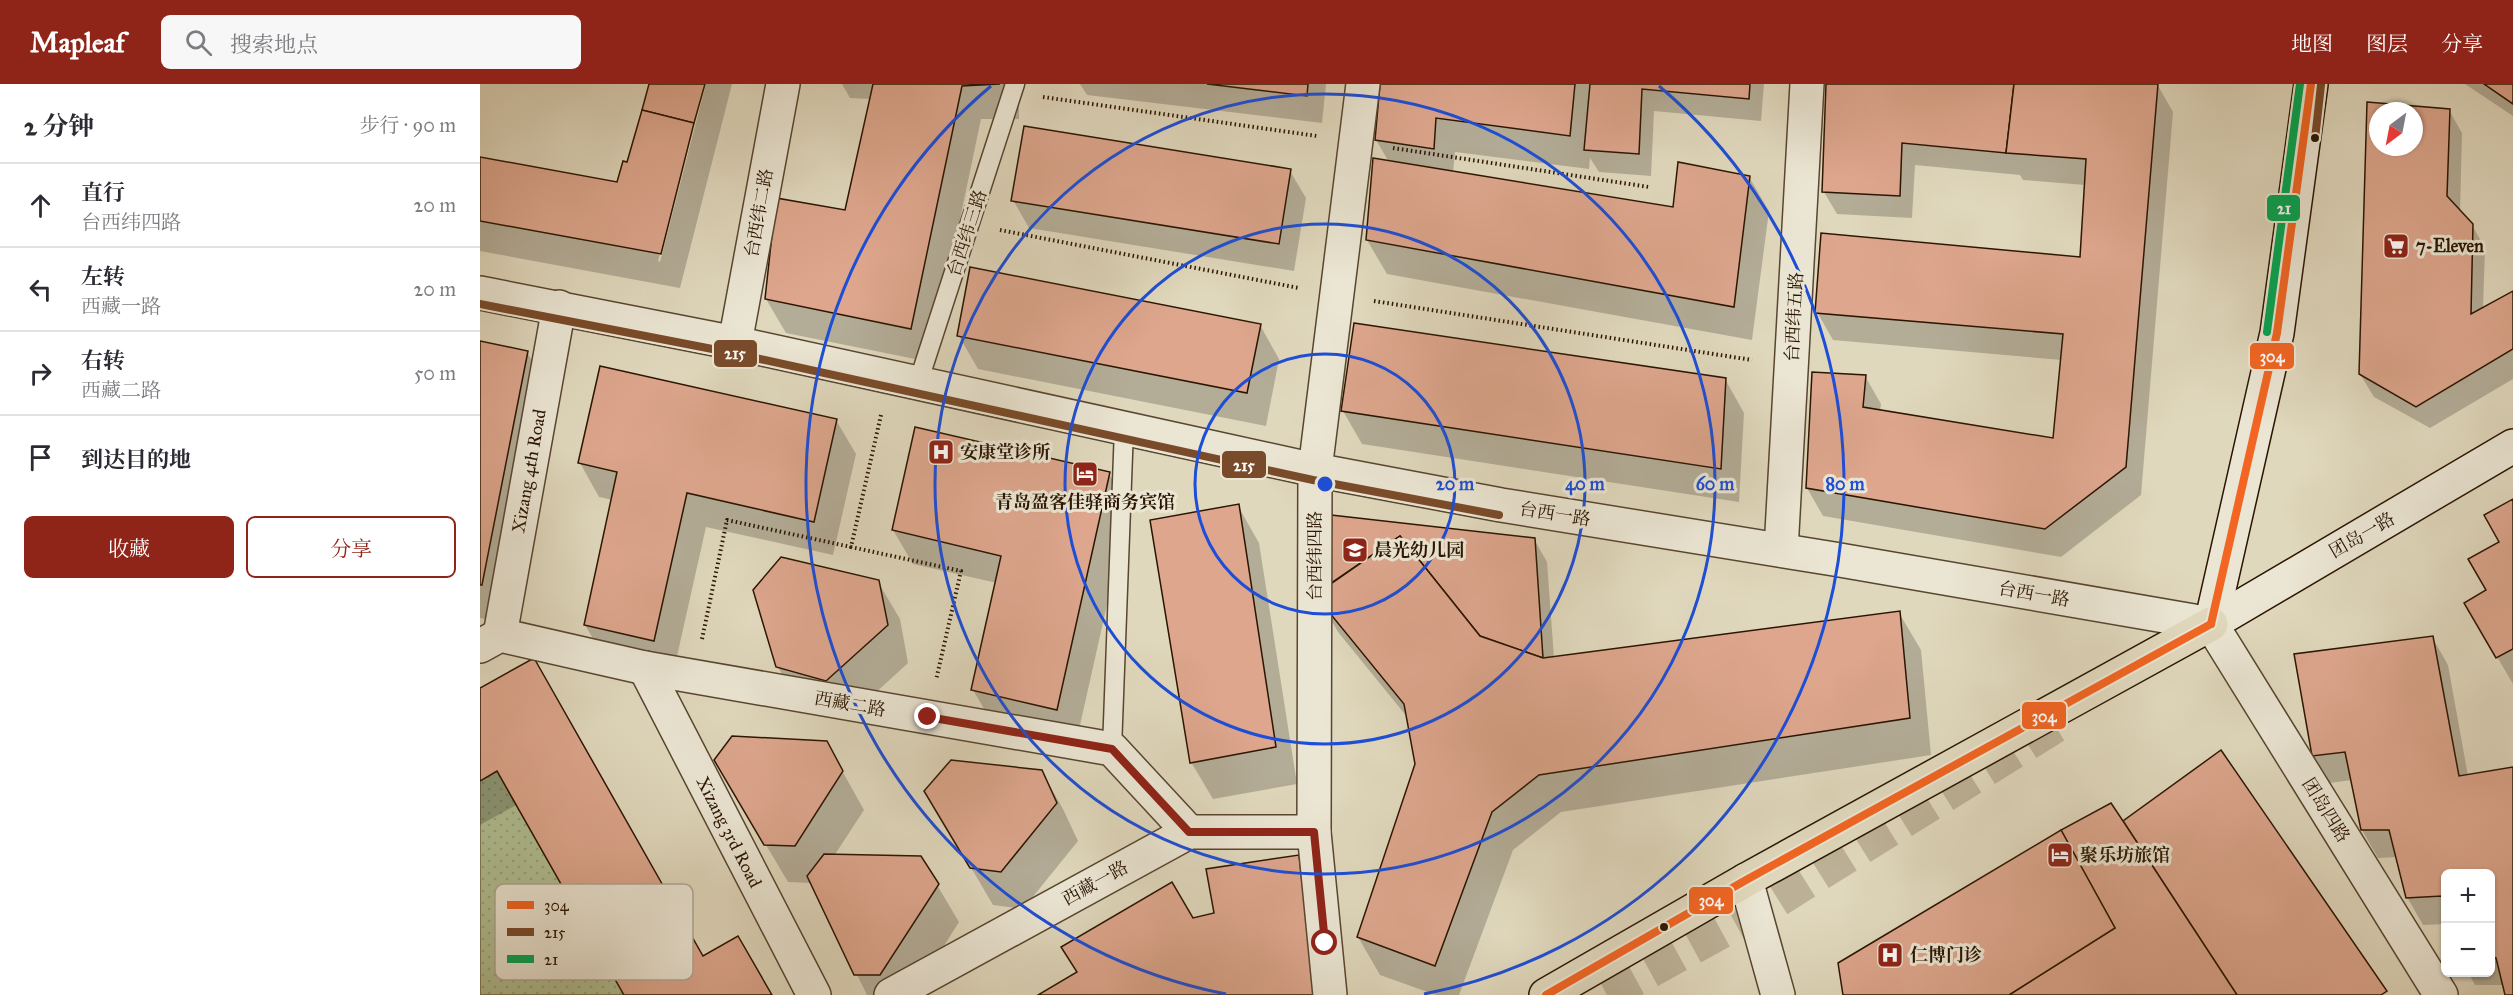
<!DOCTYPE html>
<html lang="zh">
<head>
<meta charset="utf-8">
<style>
  :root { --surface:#fff; --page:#f7f7f7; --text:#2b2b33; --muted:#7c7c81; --line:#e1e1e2; --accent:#8f2418 }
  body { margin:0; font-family:"IM FELL Great Primer","Noto Serif SC",serif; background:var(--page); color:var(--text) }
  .controls { position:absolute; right:18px; bottom:18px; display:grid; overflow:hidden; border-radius:9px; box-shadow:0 2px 4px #0004 }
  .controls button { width:54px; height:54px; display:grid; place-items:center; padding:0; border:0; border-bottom:2px solid var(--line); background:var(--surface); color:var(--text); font:30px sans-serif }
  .compass { position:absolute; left:1889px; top:18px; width:54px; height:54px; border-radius:50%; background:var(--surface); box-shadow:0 2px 4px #0004; rotate:212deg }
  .stop { position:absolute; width:18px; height:18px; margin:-14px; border:4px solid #8f2418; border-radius:50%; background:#fff }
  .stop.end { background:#8f2418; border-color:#fff; box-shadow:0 2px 6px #0008 }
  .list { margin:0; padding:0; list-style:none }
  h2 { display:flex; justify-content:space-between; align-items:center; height:78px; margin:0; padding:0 24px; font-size:26px }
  h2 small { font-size:20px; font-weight:400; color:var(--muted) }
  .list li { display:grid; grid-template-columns:39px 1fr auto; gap:18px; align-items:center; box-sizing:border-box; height:84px; padding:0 24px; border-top:2px solid var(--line) }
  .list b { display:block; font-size:22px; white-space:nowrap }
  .list p { margin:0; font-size:20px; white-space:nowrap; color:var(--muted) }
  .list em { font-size:20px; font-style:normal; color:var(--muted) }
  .actions { display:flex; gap:12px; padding:18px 24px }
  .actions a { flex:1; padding:14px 0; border:2px solid var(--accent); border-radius:9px; text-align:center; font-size:21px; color:var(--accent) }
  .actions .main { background:var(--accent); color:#fff }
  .icon { flex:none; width:33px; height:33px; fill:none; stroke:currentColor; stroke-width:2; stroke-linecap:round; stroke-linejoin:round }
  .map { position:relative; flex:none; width:2033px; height:911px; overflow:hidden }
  header { display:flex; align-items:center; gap:36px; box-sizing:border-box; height:84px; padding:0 30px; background:var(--accent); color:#fff }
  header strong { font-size:28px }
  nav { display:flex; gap:33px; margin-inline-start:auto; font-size:21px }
  .search { width:420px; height:54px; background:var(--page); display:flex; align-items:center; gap:15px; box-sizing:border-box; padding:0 21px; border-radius:9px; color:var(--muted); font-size:22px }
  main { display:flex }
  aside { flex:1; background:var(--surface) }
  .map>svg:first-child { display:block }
  .park { fill:url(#park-dots); stroke:#6e6a4a; stroke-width:1.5 }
  .shadow { fill:#0003; fill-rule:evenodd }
  .building { fill:#dda68d; stroke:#2b1501; stroke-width:1.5; fill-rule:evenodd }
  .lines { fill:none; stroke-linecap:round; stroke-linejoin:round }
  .highway-tunnel { stroke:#bcb197; stroke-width:33; stroke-dasharray:33 16; stroke-linecap:butt }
  .lane-casing { stroke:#584630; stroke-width:21 }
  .street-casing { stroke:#584630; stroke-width:36 }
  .secondary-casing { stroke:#2b1501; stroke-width:36 }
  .primary-casing { stroke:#2b1501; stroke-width:36 }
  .path { stroke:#2b1501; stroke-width:4; stroke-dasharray:1.5 3; stroke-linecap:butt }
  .lane { stroke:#ebe6d4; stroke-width:18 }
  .street { stroke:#ebe6d4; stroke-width:33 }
  .secondary { stroke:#ebe6d4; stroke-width:33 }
  .primary { stroke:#e0d8bd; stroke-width:33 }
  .bus-1-casing { stroke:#ebe6d4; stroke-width:12 }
  .bus-2-casing { stroke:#ebe6d4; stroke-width:12 }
  .bus-3-casing { stroke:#ebe6d4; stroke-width:12 }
  .bus-1 { stroke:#f26522; stroke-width:8 }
  .bus-2 { stroke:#7a4b2a; stroke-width:8 }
  .bus-3 { stroke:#00a651; stroke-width:8 }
  .route { stroke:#8f2418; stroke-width:8 }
  .ring { fill:none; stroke:#1d4ed8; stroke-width:3 }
  .bus-dot { fill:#2b1501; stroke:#ebe6d4; stroke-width:2 }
  .labels { text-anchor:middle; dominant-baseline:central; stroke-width:6; stroke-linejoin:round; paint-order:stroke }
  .street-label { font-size:18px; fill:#2b1501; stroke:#ebe6d4 }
  .poi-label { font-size:18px; font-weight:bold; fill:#2b1501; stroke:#ebe6d4; text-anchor:start }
  .key { fill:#ebe6d4; stroke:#b1a795; stroke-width:1.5 }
  .key-label { font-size:16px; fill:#2b1501 }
  .centre { fill:#1d4ed8; stroke:#ebe6d4; stroke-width:3 }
  .ring-label { font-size:18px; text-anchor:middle; font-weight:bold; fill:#1d4ed8; stroke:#ebe6d4; stroke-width:6; stroke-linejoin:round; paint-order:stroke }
  .line-badge { stroke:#ebe6d4; stroke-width:2 }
  .badge-label { font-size:16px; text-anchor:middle; font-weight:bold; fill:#fff }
</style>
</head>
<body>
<header>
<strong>Mapleaf</strong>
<div class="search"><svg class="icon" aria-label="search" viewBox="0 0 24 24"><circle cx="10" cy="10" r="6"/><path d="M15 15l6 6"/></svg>搜索地点</div>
<nav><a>地图</a><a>图层</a><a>分享</a></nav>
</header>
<main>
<aside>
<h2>2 分钟<small>步行 · 90 m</small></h2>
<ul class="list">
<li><svg class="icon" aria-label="ahead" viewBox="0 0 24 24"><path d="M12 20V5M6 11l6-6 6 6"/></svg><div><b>直行</b><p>台西纬四路</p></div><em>20 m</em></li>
<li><svg class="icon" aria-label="left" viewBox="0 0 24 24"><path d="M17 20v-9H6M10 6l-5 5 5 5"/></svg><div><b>左转</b><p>西藏一路</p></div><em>20 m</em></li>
<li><svg class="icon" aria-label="right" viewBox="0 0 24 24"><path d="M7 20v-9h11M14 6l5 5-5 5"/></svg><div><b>右转</b><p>西藏二路</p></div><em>50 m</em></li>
<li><svg class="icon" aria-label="arrive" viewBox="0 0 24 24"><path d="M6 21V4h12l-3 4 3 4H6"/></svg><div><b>到达目的地</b></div></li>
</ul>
<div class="actions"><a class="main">收藏</a><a>分享</a></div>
</aside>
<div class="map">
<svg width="2033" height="911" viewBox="0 0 2033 911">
  <defs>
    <pattern id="park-dots" width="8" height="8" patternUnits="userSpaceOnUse" patternTransform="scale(1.5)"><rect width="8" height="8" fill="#b0bf93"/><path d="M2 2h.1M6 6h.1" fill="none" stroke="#98a37d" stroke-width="1.8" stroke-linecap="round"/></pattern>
  </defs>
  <rect width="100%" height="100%" fill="#e0d8bd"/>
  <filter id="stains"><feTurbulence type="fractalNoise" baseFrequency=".00333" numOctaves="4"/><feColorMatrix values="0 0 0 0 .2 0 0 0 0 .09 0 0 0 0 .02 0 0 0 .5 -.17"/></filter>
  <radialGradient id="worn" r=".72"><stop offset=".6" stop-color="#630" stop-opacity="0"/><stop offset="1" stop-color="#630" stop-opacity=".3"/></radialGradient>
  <path class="park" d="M17,687l127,224h-144v-214z"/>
  <g class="shadow">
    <path d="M170,0h53l-45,177 2,1 46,-178h26l-52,204 -200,-37v-92l138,25 10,-20z"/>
    <path d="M362,0h177v35h-38l-51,243 -144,-29 -20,-34 80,-87 25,-113 -21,-1z"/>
    <path d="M600,0h246l-4,39 -235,-28z"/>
    <path d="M901,0h383l-3,37 -107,-10 -3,65 -52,-4 -9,-14 -1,11 -134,-17 -2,21 221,36 75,-32 20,34 -17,129 -365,-66 -20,-34 22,-78 -13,-22z"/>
    <path d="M1347,0h330l16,28 -32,383 -80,62 -238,-41 -16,-28 58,-112 16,28 -1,7 174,29 8,-80 -229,-20 -16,-28 264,-54 5,-73 -63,-5 -3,-5 -105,-10 -3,53 -75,-4 -13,-22z"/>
    <path d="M1985,0h48v32z"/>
    <path d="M1889,20l80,6 13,23 -2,79 12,13 13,23 -2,61 30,-16v86l-83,49 -56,-31 -14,-23zM1898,27h36v36h-36z"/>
    <path d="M810,87l16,27 -12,73 -265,-43 -16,-28z"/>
    <path d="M780,241l19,34 -13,67 -288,-57 -19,-33z"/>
    <path d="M0,259l47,9 21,37 -45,233 -23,-4z"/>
    <path d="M1245,295l19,34 -5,89 -377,-58 -19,-33z"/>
    <path d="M356,336l20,34 -23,101 -127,-28 -33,147 -68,-15 -20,-34 28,-125 -14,-3 -19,-34z"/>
    <path d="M629,390l20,33 -53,236 -83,-19 -20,-34 24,-107 -84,-19 -20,-34z"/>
    <path d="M2033,416v184l-47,-80 22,-13z"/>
    <path d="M758,422l21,37 38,241 -84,15 -22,-37z"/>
    <path d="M853,433l201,22 13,23 7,96 345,-45 22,37 10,105 -370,57 -48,38 -54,145h-23l-56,-20 -22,-38 58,-173 -8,-46 -70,-86 -21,-37 16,-11z"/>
    <path d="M398,498l22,37 8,44 -60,55 -49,-13 -21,-38z"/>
    <path d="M1952,553l16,28 20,111 45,-8v227h-6l-3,-10h-29l-7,-13h22v-98h-44v50l-23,1 -16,-28 -10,-40 -19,1 -16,-28 -10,-50 -23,3 -16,-28z"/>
    <path d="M0,606l222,267 68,38h-144l-108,-191 -38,21z"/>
    <path d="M346,658l38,68 -30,46 103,29 22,37 -46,73h-46l-55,-112 -24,-1 -50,-84z"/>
    <path d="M561,687l22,38 15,32 -55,68 -30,-4 -67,-114z"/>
  </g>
  <g class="building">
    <path d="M169,0h56l-11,39 -52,-13z"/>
    <path d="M393,0h127l-38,2 -51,243 -146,-30 11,-101 69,12z"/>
    <path d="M727,0h101l-1,12z"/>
    <path d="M900,0h195l-5,52 -134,-18 -2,31 -59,-9z"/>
    <path d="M1110,0h160l-1,15 -107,-10 -3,65 -55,-4z"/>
    <path d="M1346,0h188l-8,69 -104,-10 -2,53 -78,-4z"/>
    <path d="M1534,0h144l-32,383 -81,62 -239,-41 6,-116 54,3 -3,32 190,31 10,-104 -248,-21 6,-80 259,24 6,-98 -80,-6z"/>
    <path d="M2004,0h29v20z"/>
    <path d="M1887,18l83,7 -3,87 26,28 -2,90 42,-23v58l-97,58 -57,-33zM1898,27h36v36h-36z"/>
    <path d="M162,26l52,13 -33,131 -181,-33v-64l137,25 6,-21 4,1z"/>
    <path d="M544,42l267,43 -12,75 -268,-43z"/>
    <path d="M893,74l300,49 5,-45 72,14 -16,131 -368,-67z"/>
    <path d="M490,183l291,57 -14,69 -290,-57z"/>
    <path d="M874,239l372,55 -5,91 -380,-58z"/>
    <path d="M0,257l48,10 -46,234h-2z"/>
    <path d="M120,282l237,53 -23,103 -127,-29 -33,148 -70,-16 33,-153 -39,-9z"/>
    <path d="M435,343l195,45 -53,238 -86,-20 30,-134 -109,-26z"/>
    <path d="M2033,415v150l-17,9 -32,-55 22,-13 -18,-31 31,-17 -15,-27z"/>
    <path d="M759,420l37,243 -86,16 -40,-243z"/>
    <path d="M851,431l204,23 8,120 -63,-22 -80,-100 -69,47z"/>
    <path d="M920,452l80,100 63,22 357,-47 10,107 -371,57 -47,37 -57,154 -78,-29 58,-173 -11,-60 -89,-109z"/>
    <path d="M301,473l98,23 9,45 -62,56 -50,-14 -23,-77z"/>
    <path d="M1953,552l26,140 54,-9v228h-8l-9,-37 -6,-1v-83h-44v36l-4,-14 -36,2 -17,-68h-28l-16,-78 -33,4 -18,-102z"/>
    <path d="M54,574l169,298 35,-20 34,59h-148l-127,-224 -17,10v-93z"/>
    <path d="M252,652l95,5 16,30 -48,75 -31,-1 -50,-85z"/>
    <path d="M1741,666l166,241 -6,4h-144l-114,-174z"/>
    <path d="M471,676l91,10 15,33 -56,69 -31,-4 -46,-77z"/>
    <path d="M1631,719l12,18 114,174h-228l106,-67 -54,-98z"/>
    <path d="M1581,746l54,98 -106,67h-166l-5,-32z"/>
    <path d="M344,770l97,2 18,28 -59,91h-26l-47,-99z"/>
    <path d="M819,771l16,140h-277l39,-23 -16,-25 111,-65 21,36 21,-5 -8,-44z"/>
  </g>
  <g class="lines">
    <path class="highway-tunnel" d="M1127,911l159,-87 303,-190"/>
    <defs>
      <g id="lane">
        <path d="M438,299l97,-299"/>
        <path d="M632,665l12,-321"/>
      </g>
      <g id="street">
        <path d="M0,209l255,50 580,127 186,35 333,54 377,65 230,371"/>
        <path d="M255,259l48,-259"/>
        <path d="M1301,466l26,-466"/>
        <path d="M20,551l59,-328"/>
        <path d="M0,562l20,-11 145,33 467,81 77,83"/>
        <path d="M165,584l169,327"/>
        <path d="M1266,796l32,115"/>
        <path d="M411,911l298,-163h125"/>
        <path d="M850,911l-16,-163 1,-362 48,-386"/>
      </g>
      <g id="secondary">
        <path d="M1731,540l66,-291 34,-249"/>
        <path d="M1731,540l302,-178"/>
      </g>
      <path id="primary" d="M1066,911l200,-115 465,-256"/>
    </defs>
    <use href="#lane" class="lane-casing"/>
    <use href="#street" class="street-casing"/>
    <use href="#secondary" class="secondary-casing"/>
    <use href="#primary" class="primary-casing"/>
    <g class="path">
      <path d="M563,13l274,39"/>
      <path d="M913,64l256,39"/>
      <path d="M520,146l299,58"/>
      <path d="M894,217l378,59"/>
      <path d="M401,331l-30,132 110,24 -25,109"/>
      <path d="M222,555l25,-119 124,27"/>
    </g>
    <use href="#lane" class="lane"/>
    <use href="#street" class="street"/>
    <use href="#secondary" class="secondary"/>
    <use href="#primary" class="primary"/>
    <defs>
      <g id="bus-1">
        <path d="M1731,540l66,-291 34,-249"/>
        <path d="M1066,911l200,-115 465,-256"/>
      </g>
      <g id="bus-2">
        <path d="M1835,55l6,-54"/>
        <path d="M0,220l253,49 580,127 186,35"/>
      </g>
      <path id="bus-3" d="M1787,248l33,-248"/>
    </defs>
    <use href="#bus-1" class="bus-1-casing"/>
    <use href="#bus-2" class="bus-2-casing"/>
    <use href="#bus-3" class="bus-3-casing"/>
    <use href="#bus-1" class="bus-1"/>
    <use href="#bus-2" class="bus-2"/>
    <use href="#bus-3" class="bus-3"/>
  </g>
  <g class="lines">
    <path class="route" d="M448,633l184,32 77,83h125l11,111"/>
  </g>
  <g class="ring">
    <circle cx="845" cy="400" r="130"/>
    <circle cx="845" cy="400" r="260"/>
    <circle cx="845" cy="400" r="390"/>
    <path d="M746 910A520 520 0 0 1 511 2M1179 2A520 520 0 0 1 944 910"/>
  </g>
  <defs>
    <symbol id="supermarket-square" viewBox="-11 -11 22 22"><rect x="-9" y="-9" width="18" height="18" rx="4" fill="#8f2418" stroke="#ebe6d4"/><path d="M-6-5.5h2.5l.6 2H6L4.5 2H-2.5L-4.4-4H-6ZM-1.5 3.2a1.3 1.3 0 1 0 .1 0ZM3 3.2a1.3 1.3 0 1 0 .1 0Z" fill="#fff"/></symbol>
    <symbol id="hospital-square" viewBox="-11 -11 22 22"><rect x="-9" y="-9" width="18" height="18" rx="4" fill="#8f2418" stroke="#ebe6d4"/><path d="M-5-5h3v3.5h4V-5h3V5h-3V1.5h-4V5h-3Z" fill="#fff"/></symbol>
    <symbol id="hotel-square" viewBox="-11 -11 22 22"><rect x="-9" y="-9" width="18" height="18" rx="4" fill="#8f2418" stroke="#ebe6d4"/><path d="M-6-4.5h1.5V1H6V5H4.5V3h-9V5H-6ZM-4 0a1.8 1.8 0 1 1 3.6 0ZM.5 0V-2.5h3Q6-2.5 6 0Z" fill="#fff"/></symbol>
    <symbol id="school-square" viewBox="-11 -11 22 22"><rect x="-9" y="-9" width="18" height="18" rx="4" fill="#8f2418" stroke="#ebe6d4"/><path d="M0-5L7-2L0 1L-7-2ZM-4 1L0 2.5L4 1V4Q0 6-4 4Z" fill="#fff"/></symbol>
  </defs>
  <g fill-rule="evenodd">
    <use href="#supermarket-square" x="1901" y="147" width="30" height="30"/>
    <use href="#hospital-square" x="446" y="353" width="30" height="30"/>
    <use href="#hotel-square" x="590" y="375" width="30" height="30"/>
    <use href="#school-square" x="860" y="451" width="30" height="30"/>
    <use href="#hotel-square" x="1565" y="756" width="30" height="30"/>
    <use href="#hospital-square" x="1395" y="856" width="30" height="30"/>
  </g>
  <g class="bus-dot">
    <circle cx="1835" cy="54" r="5"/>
    <circle cx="1184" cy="843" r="5"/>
  </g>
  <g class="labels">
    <g class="street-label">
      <text transform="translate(279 129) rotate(-80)">台西纬二路</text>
      <text transform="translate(487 149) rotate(-72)">台西纬三路</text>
      <text transform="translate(1314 233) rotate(-87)">台西纬五路</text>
      <text transform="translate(49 387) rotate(-80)">Xizang 4th Road</text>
      <text transform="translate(1075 430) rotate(9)">台西一路</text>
      <text transform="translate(1882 451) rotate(-30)">团岛一路</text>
      <text transform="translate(835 472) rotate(-90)">台西纬四路</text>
      <text transform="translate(1554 510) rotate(10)">台西一路</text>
      <text transform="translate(370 620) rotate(10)">西藏二路</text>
      <text transform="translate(1846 726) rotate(58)">团岛四路</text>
      <text transform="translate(249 748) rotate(63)">Xizang 3rd Road</text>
      <text transform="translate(615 799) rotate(-29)">西藏一路</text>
    </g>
    <g class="poi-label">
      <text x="1936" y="162">7-Eleven</text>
      <text x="480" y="368">安康堂诊所</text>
      <text x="605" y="418" text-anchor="middle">青岛盈客佳驿商务宾馆</text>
      <text x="894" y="466">晨光幼儿园</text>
      <text x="1600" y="771">聚乐坊旅馆</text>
      <text x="1430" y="871">仁博门诊</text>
    </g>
  </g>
  <rect x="15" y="800" width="198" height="96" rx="9" class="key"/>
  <rect x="27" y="817" width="27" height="8" fill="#f26522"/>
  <rect x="27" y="844" width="27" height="8" fill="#7a4b2a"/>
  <rect x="27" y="871" width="27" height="8" fill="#00a651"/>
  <g class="key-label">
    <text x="64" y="827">304</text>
    <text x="64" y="854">215</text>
    <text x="64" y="881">21</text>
  </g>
  <circle cx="845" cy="400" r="9" class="centre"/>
  <g class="ring-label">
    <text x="975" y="406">20 m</text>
    <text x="1105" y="406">40 m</text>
    <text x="1235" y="406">60 m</text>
    <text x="1365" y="406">80 m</text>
  </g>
  <g class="line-badge">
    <rect x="1786" y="110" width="35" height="28" rx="6" fill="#00a651"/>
    <rect x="233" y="255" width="45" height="29" rx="6" fill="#7a4b2a"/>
    <rect x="1769" y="258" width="46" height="28" rx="6" fill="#f26522"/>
    <rect x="741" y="366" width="46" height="29" rx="6" fill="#7a4b2a"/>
    <rect x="1541" y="617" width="46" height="29" rx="6" fill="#f26522"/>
    <rect x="1208" y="802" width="46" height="29" rx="6" fill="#f26522"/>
  </g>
  <g class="badge-label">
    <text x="1804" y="130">21</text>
    <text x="255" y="275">215</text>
    <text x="1792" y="278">304</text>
    <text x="764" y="387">215</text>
    <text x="1564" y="638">304</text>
    <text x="1231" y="822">304</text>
  </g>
  <rect width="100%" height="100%" filter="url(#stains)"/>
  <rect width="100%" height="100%" fill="url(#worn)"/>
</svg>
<div class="controls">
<button>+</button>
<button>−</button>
</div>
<svg class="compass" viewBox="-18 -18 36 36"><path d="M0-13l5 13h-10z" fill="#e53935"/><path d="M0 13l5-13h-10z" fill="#7c7c81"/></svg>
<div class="stop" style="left:845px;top:859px"></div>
<div class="stop end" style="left:448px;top:633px"></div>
</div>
</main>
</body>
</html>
